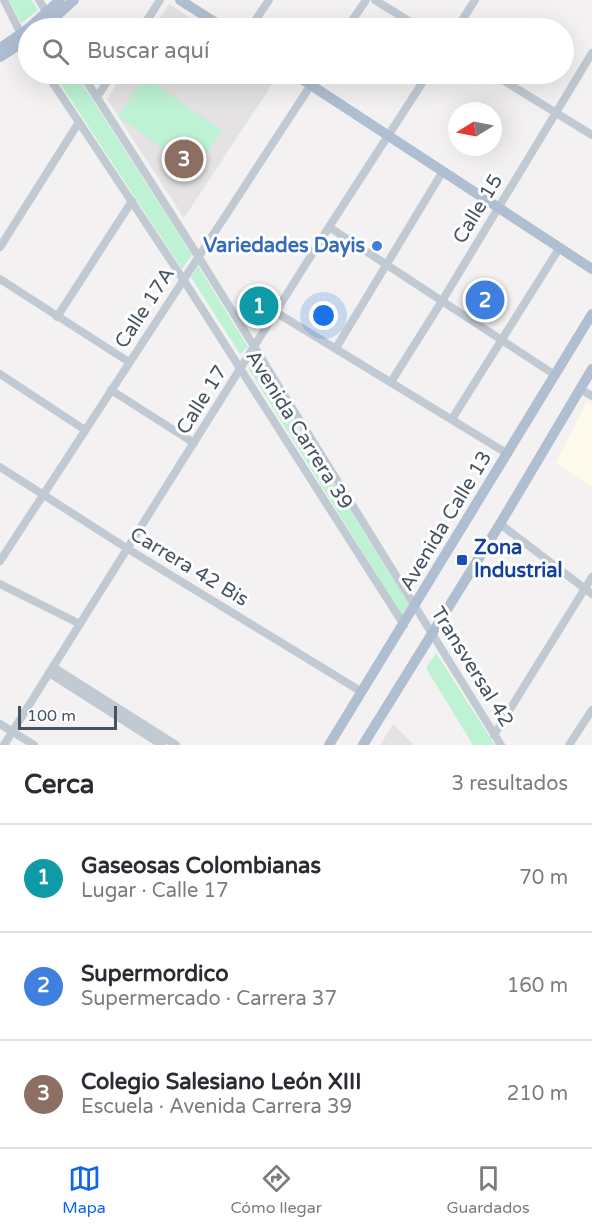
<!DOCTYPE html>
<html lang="es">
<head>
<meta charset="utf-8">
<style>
  :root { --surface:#fff; --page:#f2f2f3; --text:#2b2b33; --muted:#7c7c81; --line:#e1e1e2; --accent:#0f66f0 }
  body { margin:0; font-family:"Varela Round",sans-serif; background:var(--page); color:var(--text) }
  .compass { position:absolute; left:448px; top:102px; width:54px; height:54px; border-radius:50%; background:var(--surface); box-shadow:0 6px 24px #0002; rotate:260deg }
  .scale { position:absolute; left:18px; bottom:15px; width:99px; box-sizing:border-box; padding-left:6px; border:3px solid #475360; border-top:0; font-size:16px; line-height:21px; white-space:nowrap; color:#475360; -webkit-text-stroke:4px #fff; paint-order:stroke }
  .you { position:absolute; left:324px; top:316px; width:21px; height:21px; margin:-15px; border:4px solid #fff; border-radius:50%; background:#1a73e8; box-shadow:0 0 0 9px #1a73e833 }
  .badge { display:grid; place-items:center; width:39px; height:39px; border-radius:50%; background:var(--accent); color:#fff; font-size:20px; font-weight:700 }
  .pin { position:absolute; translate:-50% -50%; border:3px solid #fff; box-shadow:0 2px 6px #0006 }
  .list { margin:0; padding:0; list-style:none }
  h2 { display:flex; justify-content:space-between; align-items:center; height:78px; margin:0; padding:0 24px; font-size:26px }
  h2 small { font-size:20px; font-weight:400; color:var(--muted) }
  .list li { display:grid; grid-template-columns:39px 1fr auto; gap:18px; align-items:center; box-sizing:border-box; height:108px; padding:0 24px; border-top:2px solid var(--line) }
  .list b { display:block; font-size:22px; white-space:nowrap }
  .list p { margin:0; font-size:20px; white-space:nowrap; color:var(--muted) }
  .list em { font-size:20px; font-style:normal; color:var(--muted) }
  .icon { flex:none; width:33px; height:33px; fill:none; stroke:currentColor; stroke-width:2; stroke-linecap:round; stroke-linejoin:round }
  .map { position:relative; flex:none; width:592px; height:745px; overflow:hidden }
  .search { position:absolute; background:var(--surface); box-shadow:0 6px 24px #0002; left:18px; right:18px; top:18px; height:66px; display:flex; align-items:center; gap:15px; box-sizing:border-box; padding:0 21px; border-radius:33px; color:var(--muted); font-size:22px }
  .sheet { height:402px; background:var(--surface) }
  nav { display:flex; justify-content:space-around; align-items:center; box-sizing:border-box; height:84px; border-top:2px solid var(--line); background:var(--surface); font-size:16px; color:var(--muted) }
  nav a { display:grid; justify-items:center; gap:3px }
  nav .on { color:var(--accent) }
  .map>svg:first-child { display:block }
  .commercial { fill:#fdf9eb }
  .education { fill:#e4e2e3 }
  .green { fill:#bef2d5 }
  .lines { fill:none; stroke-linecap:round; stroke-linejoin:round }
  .minor { stroke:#c1cad3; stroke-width:8 }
  .major { stroke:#afbfd1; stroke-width:10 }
  .shop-dot { fill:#3f7fe0; stroke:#fff; stroke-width:2 }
  .transit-dot { fill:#1a4fb4; stroke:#fff; stroke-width:2 }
  .labels { text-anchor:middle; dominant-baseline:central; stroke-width:6; stroke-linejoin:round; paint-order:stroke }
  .street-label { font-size:20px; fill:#475360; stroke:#fff }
  .shop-label { font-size:20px; font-weight:bold; fill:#366cbe; stroke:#fff; text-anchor:end }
  .transit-label { font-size:20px; font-weight:bold; fill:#164399; stroke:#fff; text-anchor:start }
</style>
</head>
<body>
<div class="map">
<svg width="592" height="745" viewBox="0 0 592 745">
  <rect width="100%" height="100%" fill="#f3f1f1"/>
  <path class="commercial" d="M587,402l5,3v82l-37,-24z"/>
  <g class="education">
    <path d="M169,4l37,24h-53z"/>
    <path d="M123,74h149l5,3 -93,141 -77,-119z"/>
    <path d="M393,724l21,21h-34z"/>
  </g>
  <g class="green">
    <path d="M9,0h23l6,10 -17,13z"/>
    <path d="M54,74h22l116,181 -10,14z"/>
    <path d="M145,77l77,54 -28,39 -76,-54z"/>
    <path d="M198,266l50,81 -8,7 -49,-77z"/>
    <path d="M254,357l155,247 -7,11 -154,-247z"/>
    <path d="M436,653l59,92h-22l-47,-77z"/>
  </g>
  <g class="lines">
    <g class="minor">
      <path d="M4,0l17,34"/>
      <path d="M39,0l8,13"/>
      <path d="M375,0l45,28"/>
      <path d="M142,28l18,-28"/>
      <path d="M250,28l19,-28"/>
      <path d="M347,28l19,-28"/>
      <path d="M457,28l18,-28"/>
      <path d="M47,74l136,205 221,346"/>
      <path d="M82,74l116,182 303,489"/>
      <path d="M493,74l99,61"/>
      <path d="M97,97l15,-23"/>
      <path d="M329,227l226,148"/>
      <path d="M0,247l79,-125"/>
      <path d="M0,279l129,83"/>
      <path d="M277,313l231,141"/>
      <path d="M57,317l75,-116"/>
      <path d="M336,348l107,-177"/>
      <path d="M0,374l85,56"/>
      <path d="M391,382l51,-81 150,-248"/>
      <path d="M580,389l12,7"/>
      <path d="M111,390l83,53"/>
      <path d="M452,419l108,-172"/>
      <path d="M0,467l128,82 234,143"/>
      <path d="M500,524l92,70"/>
      <path d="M0,561l318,-487"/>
      <path d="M0,584l80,40"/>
      <path d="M53,667l123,78"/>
      <path d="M49,673l113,72"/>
      <path d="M0,724l34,21"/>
      <path d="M494,735l98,-158"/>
      <path d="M4,745l325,-518 99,-153"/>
      <path d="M569,745l23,-35"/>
    </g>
    <g class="major">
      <path d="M180,0l44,28"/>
      <path d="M29,28l31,-28"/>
      <path d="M43,28l31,-28"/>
      <path d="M0,48l28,-19"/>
      <path d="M0,57l28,-18"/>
      <path d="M294,74l298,195"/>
      <path d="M329,745l263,-431"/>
      <path d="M363,745l137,-221 92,-155"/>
    </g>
  </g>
  <circle class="shop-dot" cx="377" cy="246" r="6"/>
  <rect class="transit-dot" x="456" y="554" width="12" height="12" rx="3"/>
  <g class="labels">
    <g class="street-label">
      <text transform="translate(478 209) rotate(-59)">Calle 15</text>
      <text transform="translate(145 308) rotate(-57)">Calle 17A</text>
      <text transform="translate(202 400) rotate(-58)">Calle 17</text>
      <text transform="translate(299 430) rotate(58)">Avenida Carrera 39</text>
      <text transform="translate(446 521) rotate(-59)">Avenida Calle 13</text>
      <text transform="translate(189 567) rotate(31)">Carrera 42 Bis</text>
      <text transform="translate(472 667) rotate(58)">Transversal 42</text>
    </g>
    <g class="shop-label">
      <text x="365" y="246">Variedades Dayis</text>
    </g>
    <g class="transit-label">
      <text x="474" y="548">Zona<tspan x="474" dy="23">Industrial</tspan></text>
    </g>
  </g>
</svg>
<svg class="compass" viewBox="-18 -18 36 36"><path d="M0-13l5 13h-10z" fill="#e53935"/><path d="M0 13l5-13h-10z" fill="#7c7c81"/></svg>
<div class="scale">100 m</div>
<div class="you"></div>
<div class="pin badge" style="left:259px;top:306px;background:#0f9aa8">1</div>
<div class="pin badge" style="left:485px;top:300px;background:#3f7fe0">2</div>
<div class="pin badge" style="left:184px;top:159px;background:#8d6e63">3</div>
<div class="search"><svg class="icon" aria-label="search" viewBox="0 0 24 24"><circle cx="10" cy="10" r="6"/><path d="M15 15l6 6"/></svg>Buscar aquí</div>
</div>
<section class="sheet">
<h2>Cerca<small>3 resultados</small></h2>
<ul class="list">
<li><span class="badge" style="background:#0f9aa8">1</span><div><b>Gaseosas Colombianas</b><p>Lugar · Calle 17</p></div><em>70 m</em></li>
<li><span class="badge" style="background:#3f7fe0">2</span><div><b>Supermordico</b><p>Supermercado · Carrera 37</p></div><em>160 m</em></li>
<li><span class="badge" style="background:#8d6e63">3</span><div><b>Colegio Salesiano León XIII</b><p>Escuela · Avenida Carrera 39</p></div><em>210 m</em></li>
</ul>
</section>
<nav>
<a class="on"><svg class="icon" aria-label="map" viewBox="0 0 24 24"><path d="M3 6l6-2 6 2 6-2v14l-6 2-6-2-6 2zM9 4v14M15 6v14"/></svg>Mapa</a>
<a><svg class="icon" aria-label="directions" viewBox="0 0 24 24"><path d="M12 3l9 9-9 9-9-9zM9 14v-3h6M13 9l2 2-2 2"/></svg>Cómo llegar</a>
<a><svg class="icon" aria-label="saved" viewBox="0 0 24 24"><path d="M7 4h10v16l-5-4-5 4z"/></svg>Guardados</a>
</nav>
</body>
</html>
